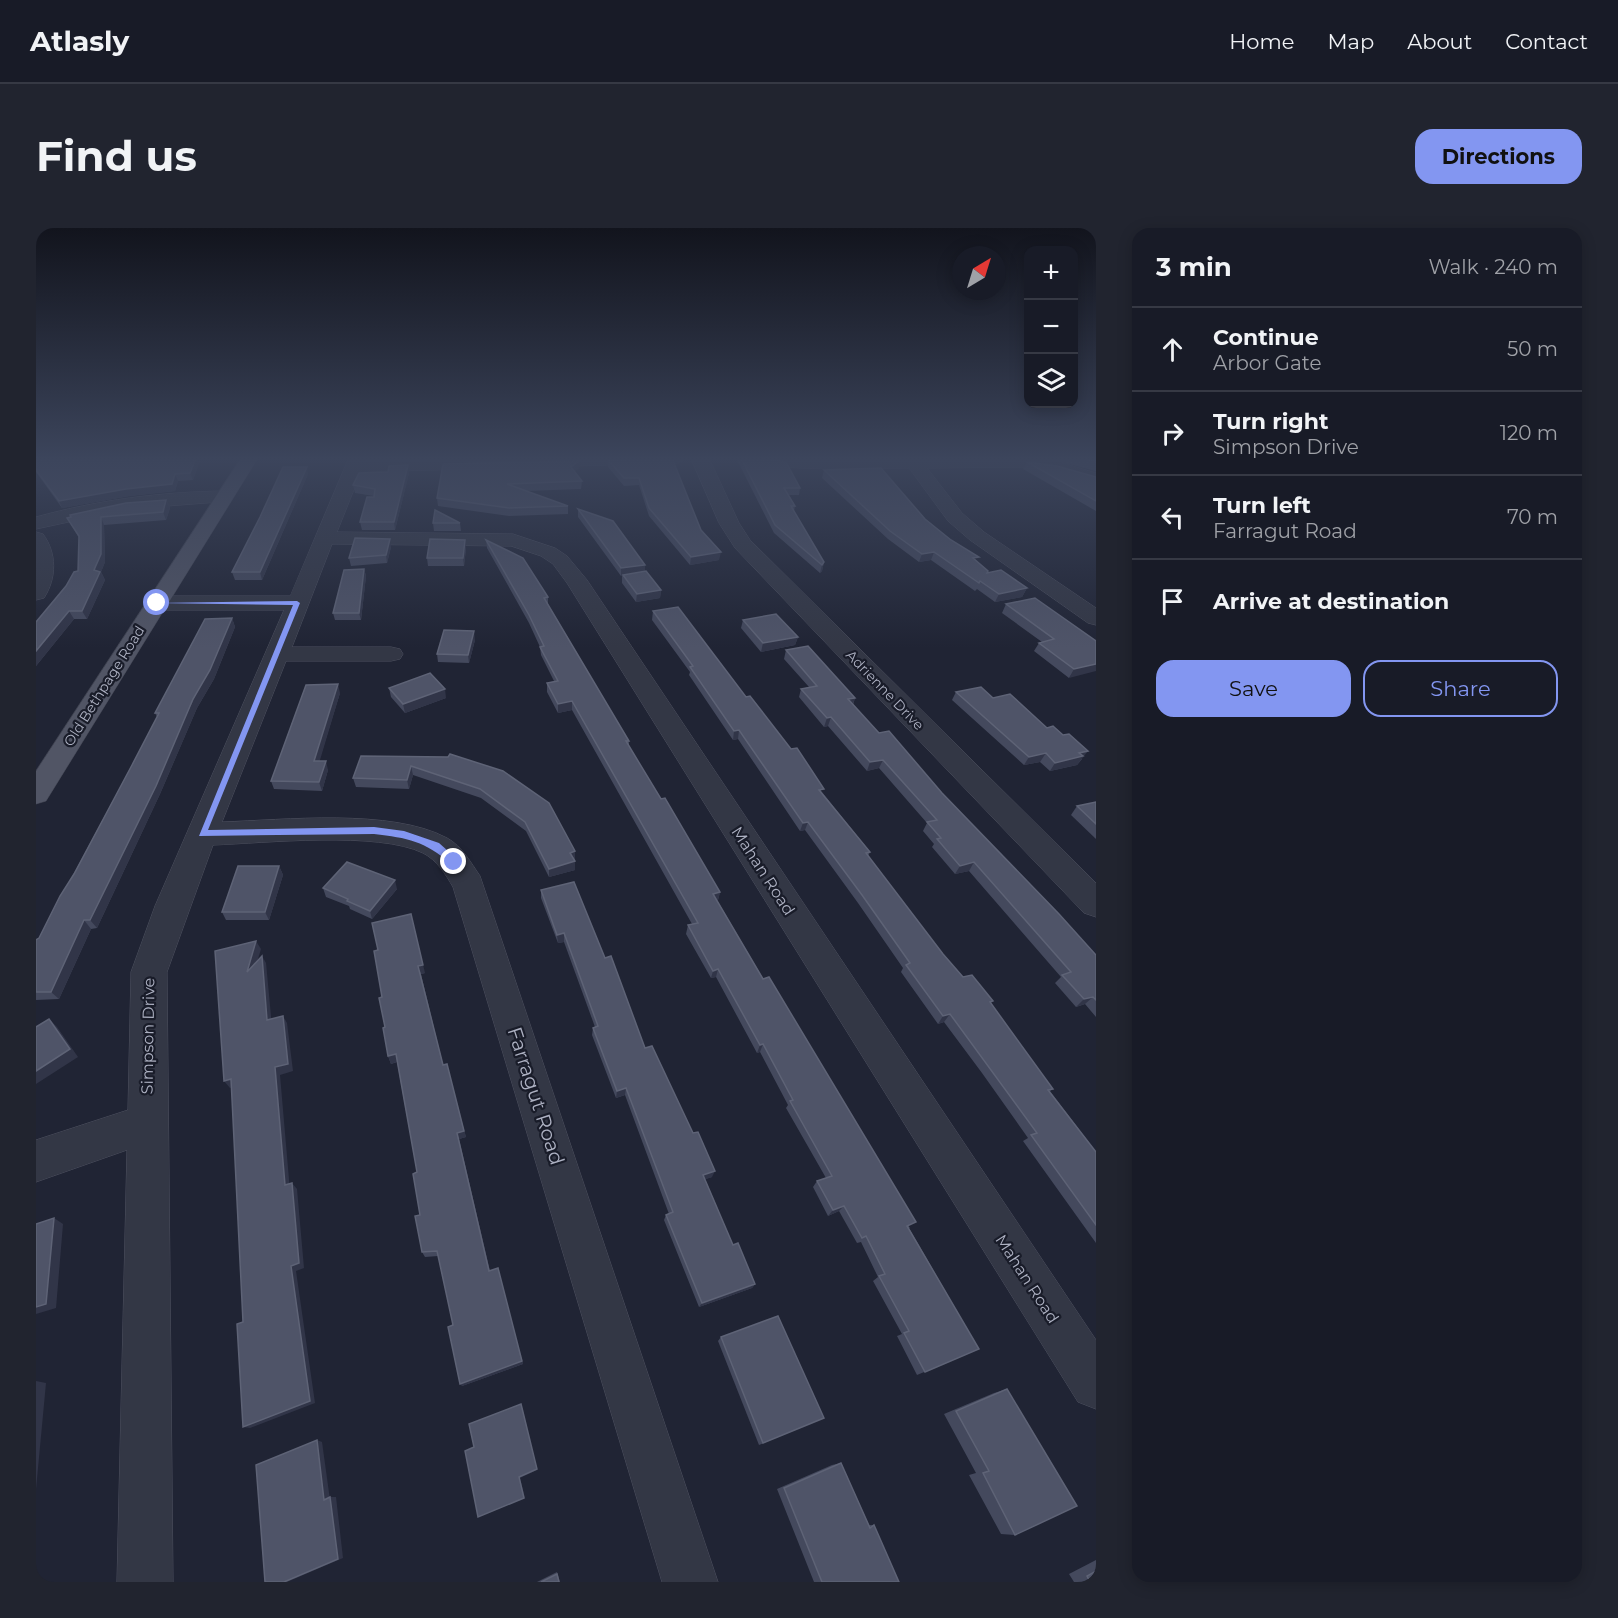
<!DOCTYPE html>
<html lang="en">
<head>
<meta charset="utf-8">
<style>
  :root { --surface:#181b27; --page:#21242f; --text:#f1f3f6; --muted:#9fa1a7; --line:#363944; --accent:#8396f1 }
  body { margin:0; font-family:Montserrat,sans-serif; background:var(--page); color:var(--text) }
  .controls { position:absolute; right:18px; top:18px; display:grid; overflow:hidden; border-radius:12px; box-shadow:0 3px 15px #0003 }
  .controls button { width:54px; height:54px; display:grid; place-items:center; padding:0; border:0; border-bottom:2px solid var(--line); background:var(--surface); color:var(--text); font:30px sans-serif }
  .compass { position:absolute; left:916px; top:18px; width:54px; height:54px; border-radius:50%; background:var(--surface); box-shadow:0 3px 15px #0003; rotate:38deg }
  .stop { position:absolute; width:18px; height:18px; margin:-14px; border:4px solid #8396f1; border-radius:50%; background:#fff }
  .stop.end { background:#8396f1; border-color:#fff; box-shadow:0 2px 6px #0008 }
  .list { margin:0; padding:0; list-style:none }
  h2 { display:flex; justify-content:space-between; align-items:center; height:78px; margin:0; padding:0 24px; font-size:26px }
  h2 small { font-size:20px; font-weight:400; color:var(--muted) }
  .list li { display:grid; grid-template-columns:39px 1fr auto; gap:18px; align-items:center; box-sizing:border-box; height:84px; padding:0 24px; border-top:2px solid var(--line) }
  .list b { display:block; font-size:22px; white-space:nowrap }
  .list p { margin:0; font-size:20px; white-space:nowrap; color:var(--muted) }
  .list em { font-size:20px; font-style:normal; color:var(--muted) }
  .actions { display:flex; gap:12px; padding:18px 24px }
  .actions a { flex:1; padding:14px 0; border:2px solid var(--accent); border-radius:18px; text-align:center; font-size:21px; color:var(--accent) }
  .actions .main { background:var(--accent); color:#111 }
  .icon { flex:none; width:33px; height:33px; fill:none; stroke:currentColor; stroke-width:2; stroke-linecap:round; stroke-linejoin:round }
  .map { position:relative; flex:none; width:1060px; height:1354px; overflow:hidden; border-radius:18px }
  header { display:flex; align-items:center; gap:36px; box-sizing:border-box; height:84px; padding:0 30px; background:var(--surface); border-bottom:2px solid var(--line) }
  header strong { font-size:28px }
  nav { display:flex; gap:33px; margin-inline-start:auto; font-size:21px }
  .intro { display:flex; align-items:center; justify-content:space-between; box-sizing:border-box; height:144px; padding:0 36px }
  h1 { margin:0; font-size:42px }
  .button { padding:15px 27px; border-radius:18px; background:var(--accent); color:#111; font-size:21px; font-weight:700 }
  main { display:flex; gap:36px; padding:0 36px }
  aside { flex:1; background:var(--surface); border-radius:18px; box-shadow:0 3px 15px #0003 }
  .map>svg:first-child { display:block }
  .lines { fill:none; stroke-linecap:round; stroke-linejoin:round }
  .minor-casing { stroke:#4e5160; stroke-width:1 }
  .major-casing { stroke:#3d404e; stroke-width:1 }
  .minor { fill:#333745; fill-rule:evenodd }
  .major { fill:#515565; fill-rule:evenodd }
  .wall { fill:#44495d }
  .shaded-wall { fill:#313548 }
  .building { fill:#4f5468; stroke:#5e6376; stroke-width:1.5 }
  .route { fill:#8396f1 }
  .labels { text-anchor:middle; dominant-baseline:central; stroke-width:4.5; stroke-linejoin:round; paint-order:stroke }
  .far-street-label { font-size:14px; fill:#adb1c2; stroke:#191c29 }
  .street-label { font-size:16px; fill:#adb1c2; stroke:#191c29 }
  .near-street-label { font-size:20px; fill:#adb1c2; stroke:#191c29 }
</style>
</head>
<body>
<header>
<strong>Atlasly</strong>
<nav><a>Home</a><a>Map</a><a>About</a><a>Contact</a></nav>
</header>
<div class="intro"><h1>Find us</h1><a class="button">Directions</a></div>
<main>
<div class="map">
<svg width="1060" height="1354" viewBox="0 0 1060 1354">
  <rect width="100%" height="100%" fill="#202434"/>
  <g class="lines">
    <defs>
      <g id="minor">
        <path d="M313,230h18l-2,3 321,-3 -8,5 -317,9 -24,60 176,2 42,14 12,8 20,24 509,760v69l-18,-7 -511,-819 -14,-19 -12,-8 -30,-10 -179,-2 -40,103h99l9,2 3,5 -3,5 -9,2h-105l-64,161c62,-2 169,-14 225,16 15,8 24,25 33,38l238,706h-56l-209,-695c-7,-12 -16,-27 -30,-34 -45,-22 -157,-10 -210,-8l-46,127 6,610h-56l10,-432 -91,32v-42l92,-30 3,-138 24,-66 129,-296h-127l-8,-2 -3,-5 3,-5 8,-2h133z"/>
        <path d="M655,230h18l30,65 11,17 346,343v34l-12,-4 -349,-365 -16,-25z"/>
        <path d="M709,230h290l21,3 40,12v11l-42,-13 -30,-4 -97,1 35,45 22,19 112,76v17l-8,-2 -118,-83 -22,-19 -39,-53c-25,0 -153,5 -164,-10z"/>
        <path d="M188,263l9,6 -2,4 -102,8 -93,20v-12c62,-17 124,-25 188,-26z"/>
        <path d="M0,304l7,2c14,19 14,44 1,64l-8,2z"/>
      </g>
      <path id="major" d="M205,230h17l-212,343 -10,3v-33z"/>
    </defs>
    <use href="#minor" class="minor-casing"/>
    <use href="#major" class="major-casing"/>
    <use href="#minor" class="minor"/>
    <use href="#major" class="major"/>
  </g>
  <g class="wall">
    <path d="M0,230h165l-8,22 -15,1 -3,10 -46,5 -67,12 -26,-36z"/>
    <path d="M636,230l29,72 18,30 -29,5 -41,-49 -10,-31 -15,1 -16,-19v-7z"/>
    <path d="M700,230h24l40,30 -1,7h-10l6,11 -1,5 30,51 -2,9 -2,2 -46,-40z"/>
    <path d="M1010,230h50v13z"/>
    <path d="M991,234l69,15v34l-73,-42z"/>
    <path d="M543,240l-5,4 8,9 -1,8 -55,2 42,15v8l-59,2 -71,-10 -1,-8z"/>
    <path d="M788,242l101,49 52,42 10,12 40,15 -5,9 -27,5 -18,-13 -2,2 -44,-31 -12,2 -31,-23 -66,-61z"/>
    <path d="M352,244l21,1 -14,57h-33l-2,-8 14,-26 -19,-3 -2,-8z"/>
    <path d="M272,246l-46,106h-27l-3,-8z"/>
    <path d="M130,272l4,8 -4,12 -62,5 1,37 -4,10 4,8 -18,39h-13l-38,47v-44l42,-51 1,-33 -12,-20z"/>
    <path d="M542,281l67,56v6l16,19 -1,8 -24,4 -14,-19v-7h-1l-43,-59z"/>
    <path d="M397,295h27l1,8h-27z"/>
    <path d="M450,312l62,57v7l81,137v5l32,53 59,93 -2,8h-1l193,328h-1l70,121 -62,26 -20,-39 5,-2 -29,-53 5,-4 -17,-35 -4,1 -18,-32 -11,5 -15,-29 4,-6 9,-3 -40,-70 2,-3 -28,-53 -3,1 -41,-76 -5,1 -25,-44 2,-9 4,-1 -120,-214 -14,3 -11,-21v-9l7,-2 -13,-26 -1,-8 -11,-24 -42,-75z"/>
    <path d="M355,319l-4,16 -36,3 -2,-8z"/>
    <path d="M430,320l-2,18h-36l-1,-8z"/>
    <path d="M328,341l2,7 -5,44h-26l-2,-7z"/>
    <path d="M970,376l90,37 -27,37 -35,-27 5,-8 3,-1 -40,-29z"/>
    <path d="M617,383l93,86 124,155 -2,4 75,98 20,23 28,27 62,85 -3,2 46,61v91l-73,-102 5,-3 -46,-65 -38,-51 -6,2 -37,-52 2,-4 -45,-65 -53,-73 -5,1 -62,-92 -5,1 -44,-65 1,-3 -38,-52z"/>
    <path d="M196,390l3,9 -21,52 -17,29 -37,86 -63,134 -6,1 -32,70 -23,1v-60l3,-2 93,-173 25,-48 -2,-4z"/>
    <path d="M707,392l55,17 -3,8 -34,7 -20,-24z"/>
    <path d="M439,412l-6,23 -31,-1 -1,-8z"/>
    <path d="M750,422l69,48 -2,7 26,28 63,60 154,162v62l-11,-13 -9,3 -21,-24 6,-6 -92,-106 -14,3 -23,-27 2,-3 -11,-13 4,-8 -48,-55 -12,3 -39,-45 -4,1 -25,-30 2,-8 8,-2 -25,-28z"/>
    <path d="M353,460l57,10 -41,15 -14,-16z"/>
    <path d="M920,464l37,6 89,61 -5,6 -27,6 -10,-9 -16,3 -72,-65z"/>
    <path d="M304,465l-21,68 9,9 -6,21 -48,-2 -3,-8z"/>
    <path d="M412,529l127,94v9h-1l1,10 -26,7 -23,-46 -45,-33 -68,-23 -4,14 -53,-2 -3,-9z"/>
    <path d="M1060,574v37l-25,-24 6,-9z"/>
    <path d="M243,638l4,9 -14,45h-43l-4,-8z"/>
    <path d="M287,660l74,1 -25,30 -22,-10 -1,-3 -23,-9z"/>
    <path d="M505,662l64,68 40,90 67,129 -7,2 28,66 22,39 -3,4 -53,19 -35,-87 2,-5 3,-1 -44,-119 -9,3 -24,-63 1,-7 2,-1 -31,-85 -6,1 -17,-45z"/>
    <path d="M338,723l51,22 -4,1 22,91 23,72 -7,2 31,132 33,93 -61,22 -9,-61 -15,-69 -13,1 -3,-5 -5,-80 -20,-110 -6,2 -3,-8 -6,-59z"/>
    <path d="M685,1109l103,81 -65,27 -41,-104z"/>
    <path d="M971,1161l8,146 -14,-1 -32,-59 7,-2 -32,-59 50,-21z"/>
    <path d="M805,1235l28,62h5l25,57h-85l-37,-93 55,-24z"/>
    <path d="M1060,1332v22h-22l-5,-8z"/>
    <path d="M521,1344l3,10h-23z"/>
  </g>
  <g class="shaded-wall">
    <path d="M160,230h5l-8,22 -3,-7z"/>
    <path d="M543,233v7l-8,7v-8z"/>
    <path d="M372,237l1,8 -14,57 -1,-8z"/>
    <path d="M271,239l1,7 -46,106 -2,-8z"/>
    <path d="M139,246l3,7 -3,10 -46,5 -67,12 -3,-7z"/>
    <path d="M130,272l4,8 -4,12 -3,-8z"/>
    <path d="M65,289l3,8 1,37 -4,10 4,8 -18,39 -5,-8 12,-41z"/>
    <path d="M354,311l1,8 -4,16 -1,-8z"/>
    <path d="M429,312l1,8 -2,18 -1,-8z"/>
    <path d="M685,324l-2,8 -29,5 1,-8z"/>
    <path d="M898,324l-3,8 -12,2 3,-8z"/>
    <path d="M788,334l-2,9 -2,2 2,-8z"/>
    <path d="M609,337v8l-22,2 -1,1h-1v-8z"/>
    <path d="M328,341l2,7 -5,44 -2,-7z"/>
    <path d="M991,360l-5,9 -27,5 4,-8z"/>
    <path d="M625,362l-1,8 -24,4 1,-8z"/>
    <path d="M33,383l5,8 -38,47v-15z"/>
    <path d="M196,390l3,9 -21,52 -17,29 -37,86 -63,134 -7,-8z"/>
    <path d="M438,403l1,9 -6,23 -1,-8z"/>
    <path d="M762,409l-3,8 -34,7 2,-9z"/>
    <path d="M1060,436v7l-27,7 5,-9z"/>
    <path d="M302,456l2,9 -23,77 -3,-9z"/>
    <path d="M409,461l1,9 -41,15 -2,-9z"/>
    <path d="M819,470l-3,8 -4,-7z"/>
    <path d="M536,473v9l-14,3v-9z"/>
    <path d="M795,489l-3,9 -4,1 3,-9z"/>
    <path d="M703,502l-1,9 -5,1 1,-9z"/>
    <path d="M1052,523l-11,14 -27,6 5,-8 24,-10z"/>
    <path d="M1010,525l-6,9 -16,3 5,-8z"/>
    <path d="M847,532l-4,8 -12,3 3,-9z"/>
    <path d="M290,533l2,9 -6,21 -3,-9z"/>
    <path d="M375,538l2,9 -4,14 -2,-9z"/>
    <path d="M772,594l-3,8 -5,1 3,-8z"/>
    <path d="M539,623v9l-5,1v-8z"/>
    <path d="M539,633v9l-26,7v-8z"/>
    <path d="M938,634l-5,9 -14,3 5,-8z"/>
    <path d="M243,638l4,9 -14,45 -4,-8z"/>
    <path d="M359,652l2,9 -25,30 -2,-8z"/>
    <path d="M684,664l-2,8 -7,2 2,-8z"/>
    <path d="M375,686l14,59 -4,1 -3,-8z"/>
    <path d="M48,692l7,9 -32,70 -8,-7z"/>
    <path d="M528,705v9l-6,1 -1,-8z"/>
    <path d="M220,713l5,8 -9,30 -5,-7z"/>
    <path d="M226,728l4,7 6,64 -5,-7z"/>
    <path d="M682,741l-2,8 -5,1 2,-7z"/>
    <path d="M1057,769l-8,7 -9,3 8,-8z"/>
    <path d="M914,786l-6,8 -6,2 5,-8z"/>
    <path d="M247,788l4,7 6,48 -13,4 10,116 -5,-6 -10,-118z"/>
    <path d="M13,791l8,8 21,30 -42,27v-13z"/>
    <path d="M727,816l-3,8 -3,1 3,-8z"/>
    <path d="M360,826l3,7 -8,3 -3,-8z"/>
    <path d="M411,836l19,73 -7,2 -2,-6z"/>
    <path d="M195,851l5,7 -6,2 -6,-7z"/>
    <path d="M590,860l-1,7 -9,3 1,-7z"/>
    <path d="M679,943l-3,6 -11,4 2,-6z"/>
    <path d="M256,955l5,6 7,79 -8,3 19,132 -65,25 -7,-1 48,-161z"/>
    <path d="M808,978l-5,5 -11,5 5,-6z"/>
    <path d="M18,990l9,6 -7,84 -20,6v-7z"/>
    <path d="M462,1040l25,96 -61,22 -2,-2z"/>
    <path d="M719,1056l-3,4 -53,19 3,-4z"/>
    <path d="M0,1153l10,2 -10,106z"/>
    <path d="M486,1179l15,63 -17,8 5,20 -47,19 41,-40z"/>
    <path d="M281,1212l5,2 8,58h-6z"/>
    <path d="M294,1269h6l7,61 -56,24h-3z"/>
  </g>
  <g class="building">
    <path d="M0,230h160l-6,15 -15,1 -3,10 -46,5 -67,12 -23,-31z"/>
    <path d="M636,230l29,72 20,22 -30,5 -42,-49 -10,-30h-15l-16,-18z"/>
    <path d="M705,230h19l26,4 14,26h-16l11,18h-4l33,56 -2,3 -47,-40z"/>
    <path d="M1044,230h16v4z"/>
    <path d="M543,233l-8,6 11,14 -75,3 61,22 -59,2 -72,-10 6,-34z"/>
    <path d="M991,234l30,4 39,11v24z"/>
    <path d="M372,237l-14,57h-34l7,-25h7l1,-8 -22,-4 6,-12 29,-1 1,-6z"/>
    <path d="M247,239h24l-47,105h-28l28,-55z"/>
    <path d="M845,240l44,51 26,21 28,17 -6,1 15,13 -1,2 14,-3 26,18 -28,6 -19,-13 -1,2 -45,-31 -12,2 -32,-23 -66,-61z"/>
    <path d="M130,272l-3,12 -62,5v37l-7,16 6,2 -18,39h-13l-33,40v-29l30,-36 8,-14 4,-1 1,-35 -12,-18 4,-1 -1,-2 56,-12z"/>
    <path d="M542,281l35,12 32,44 -24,3z"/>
    <path d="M399,282l25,13h-27z"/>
    <path d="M319,310l35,1 -4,16 -37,3z"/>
    <path d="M394,311l35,1 -2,18h-36z"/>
    <path d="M450,312l37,18 25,39 -4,1 85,143h-3l35,58 4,-1 55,94 -7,2 50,85 6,-2 147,245 -9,4 72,123 -54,23 -21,-39 5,-2 -30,-55 6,-2 -19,-38 -4,2 -18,-32 -11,4 -16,-29 15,-5 -42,-75 3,-1 -30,-56 -3,1 -42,-76 -5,2 -25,-46 10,-2 -126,-222 -14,3 -11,-21 11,-2 -18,-34 4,-1 -15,-31z"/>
    <path d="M328,341l-5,44h-26l11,-43z"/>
    <path d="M610,343l15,19 -24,4 -14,-19z"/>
    <path d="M999,370l61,43v23l-22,5 -35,-26 15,-4 -48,-35z"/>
    <path d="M642,379l68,90 4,-1 41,53 6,-1 27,41 -5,1 51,62 -4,1 77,101 20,23 9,-2 21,26 -3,1 63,87 -5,1 48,62v73l-65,-90 6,-2 -87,-119 -7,2 -37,-51 4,-2 -48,-68 -54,-73 -5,1 -64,-93 -5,1 -44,-64 3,-1 -40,-55z"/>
    <path d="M740,386l22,23 -35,6 -20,-23z"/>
    <path d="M196,390l-22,52 -17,29 -37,87 -66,134h-6l-33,72h-15v-52l3,-2 21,-42 14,-22 58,-109 27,-52h-4l50,-94z"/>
    <path d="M408,402l30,1 -6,24 -31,-1z"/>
    <path d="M772,418l47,52 -7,1 31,34 10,-2 53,62 117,121 37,41v45l-3,-3 -9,2 -22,-24 9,-3 -97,-110 -14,4 -23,-27 4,-1 -14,-16 10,-2 -54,-60 -13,2 -39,-45 -4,1 -26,-29 16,-3 -31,-36z"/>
    <path d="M394,445l15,16 -42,15 -14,-16z"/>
    <path d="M302,456l-24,77h12l-7,21 -48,-1 35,-96z"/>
    <path d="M945,459l12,11 17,-4 37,34 6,-2 10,9 6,-1 19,17 -9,2 4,3 -28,7 -9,-10 -17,4 -73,-65z"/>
    <path d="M414,526l53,17 46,32 26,48 -5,2 5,8 -26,8 -24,-47 -45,-33 -69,-23 -4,14 -54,-2 8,-22 87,1z"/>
    <path d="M1060,574v22l-19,-18z"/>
    <path d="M311,634l48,18 -25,31 -23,-10 1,-2 -25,-11z"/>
    <path d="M202,638h41l-14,46h-43z"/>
    <path d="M538,654l31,76 6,-2 34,92 7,-2 41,87 5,-1 17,39 -12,4 30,70 5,-2 17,41 -53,19 -36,-88 7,-3 -47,-124 -9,3 -24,-63 5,-2 -34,-93 -7,2 -16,-45z"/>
    <path d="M375,686l12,51 -5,1 25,99 4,-1 17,67 -7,2 32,138 9,-3 24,93 -62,23 -12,-57 5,-2 -16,-74 -15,1 -7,-36 5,-1 -7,-41 4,-2 -21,-118 -8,2 -5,-28 2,-1 -6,-29 3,-1 -8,-46 4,-1 -6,-27z"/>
    <path d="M220,713l-9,31 15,-16 5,64 16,-4 5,48 -13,3 10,118 7,-2 7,80 -8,3 19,135 -67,26 -6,-103 6,-2 -12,-243 -7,2 -9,-130z"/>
    <path d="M13,791l21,30 -34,22v-44z"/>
    <path d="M18,990l-8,86 -10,3v-83z"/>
    <path d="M742,1088l46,102 -61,25 -42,-106z"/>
    <path d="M971,1161l70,117 -62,29 -32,-62 6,-2 -33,-60z"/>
    <path d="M485,1176l16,65 -18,8 5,21 -46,19 -13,-66 9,-4 -5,-23z"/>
    <path d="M281,1212l7,60 6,-3 8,62 -54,23h-19l-9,-117z"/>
    <path d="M805,1235l29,65 4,-3 25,57h-77l-38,-94z"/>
    <path d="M1060,1343v11h-6l-3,-6z"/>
    <path d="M521,1346l2,8h-18z"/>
  </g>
  <linearGradient id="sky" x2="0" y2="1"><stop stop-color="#12141d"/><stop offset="0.55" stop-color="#3c455c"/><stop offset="1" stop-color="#3c455c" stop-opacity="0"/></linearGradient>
  <rect width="1060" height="420" fill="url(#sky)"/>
  <path class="route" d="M261,373l3,2 -92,227 166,-3 30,4 35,12 18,16v5h-6c-26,-23 -43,-26 -77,-30l-175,2 94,-231 -139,-2z"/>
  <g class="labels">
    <g class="far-street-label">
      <text transform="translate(68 458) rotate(-58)">Old Bethpage Road</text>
      <text transform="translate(849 462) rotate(46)">Adrienne Drive</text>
    </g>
    <g class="street-label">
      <text transform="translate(727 643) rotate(57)">Mahan Road</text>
      <text transform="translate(112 808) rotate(-89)">Simpson Drive</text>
      <text transform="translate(991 1051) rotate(57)">Mahan Road</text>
    </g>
    <g class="near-street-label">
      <text transform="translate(500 868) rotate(72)">Farragut Road</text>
    </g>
  </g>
</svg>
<div class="controls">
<button>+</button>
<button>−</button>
<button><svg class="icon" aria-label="layers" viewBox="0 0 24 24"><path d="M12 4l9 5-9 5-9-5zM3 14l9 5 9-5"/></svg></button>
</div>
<svg class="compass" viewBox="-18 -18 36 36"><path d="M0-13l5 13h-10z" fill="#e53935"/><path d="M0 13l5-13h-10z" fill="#9fa1a7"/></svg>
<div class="stop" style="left:121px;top:375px"></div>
<div class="stop end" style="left:418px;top:634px"></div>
</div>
<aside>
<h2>3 min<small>Walk · 240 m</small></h2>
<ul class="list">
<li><svg class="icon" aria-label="ahead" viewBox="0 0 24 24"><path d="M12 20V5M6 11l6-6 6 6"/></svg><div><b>Continue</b><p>Arbor Gate</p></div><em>50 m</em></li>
<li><svg class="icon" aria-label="right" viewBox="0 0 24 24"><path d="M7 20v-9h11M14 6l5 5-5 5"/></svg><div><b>Turn right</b><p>Simpson Drive</p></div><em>120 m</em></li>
<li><svg class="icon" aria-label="left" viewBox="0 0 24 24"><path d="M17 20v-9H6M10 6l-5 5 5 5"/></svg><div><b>Turn left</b><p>Farragut Road</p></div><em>70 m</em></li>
<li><svg class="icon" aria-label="arrive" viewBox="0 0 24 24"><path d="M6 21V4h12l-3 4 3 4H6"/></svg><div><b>Arrive at destination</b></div></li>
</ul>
<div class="actions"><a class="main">Save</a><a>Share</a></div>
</aside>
</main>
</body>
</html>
